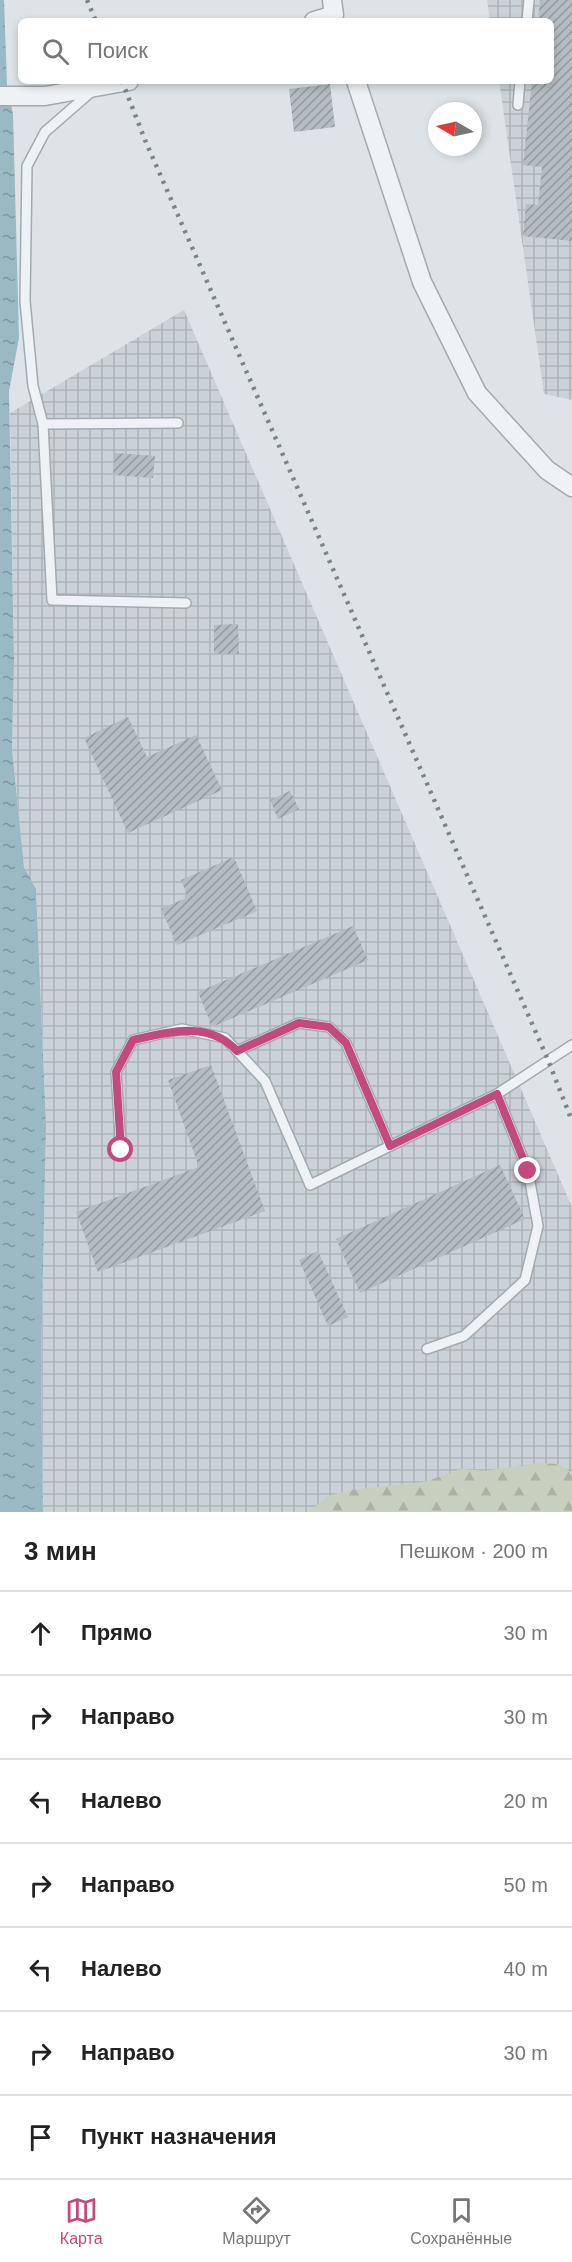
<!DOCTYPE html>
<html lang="ru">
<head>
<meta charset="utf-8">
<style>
  :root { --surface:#fff; --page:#f2f2f2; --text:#222; --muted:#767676; --line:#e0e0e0; --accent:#c34a7d }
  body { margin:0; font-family:Helvetica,sans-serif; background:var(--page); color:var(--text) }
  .compass { position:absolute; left:428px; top:102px; width:54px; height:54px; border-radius:50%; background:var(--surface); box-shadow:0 3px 9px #0003; rotate:279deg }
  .stop { position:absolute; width:18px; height:18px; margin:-14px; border:4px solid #c34a7d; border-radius:50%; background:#fff }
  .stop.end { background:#c34a7d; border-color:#fff; box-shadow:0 2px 6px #0008 }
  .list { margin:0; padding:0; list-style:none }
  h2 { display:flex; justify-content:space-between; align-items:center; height:78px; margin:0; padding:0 24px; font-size:26px }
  h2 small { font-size:20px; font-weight:400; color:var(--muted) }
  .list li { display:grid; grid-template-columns:39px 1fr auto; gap:18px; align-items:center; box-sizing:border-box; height:84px; padding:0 24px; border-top:2px solid var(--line) }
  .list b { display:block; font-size:22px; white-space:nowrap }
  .list em { font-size:20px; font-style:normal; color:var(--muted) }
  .icon { flex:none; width:33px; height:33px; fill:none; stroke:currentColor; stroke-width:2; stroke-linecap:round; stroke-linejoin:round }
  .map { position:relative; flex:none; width:572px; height:1512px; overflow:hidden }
  .search { position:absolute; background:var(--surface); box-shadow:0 3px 9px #0003; left:18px; right:18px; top:18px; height:66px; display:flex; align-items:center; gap:15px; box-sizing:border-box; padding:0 21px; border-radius:9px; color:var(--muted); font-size:22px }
  .sheet { height:666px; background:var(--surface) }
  nav { display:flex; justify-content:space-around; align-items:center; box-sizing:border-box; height:84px; border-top:2px solid var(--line); background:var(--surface); font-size:16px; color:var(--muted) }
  nav a { display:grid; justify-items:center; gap:3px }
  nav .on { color:var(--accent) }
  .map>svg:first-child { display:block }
  .industrial { fill:url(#industrial-grid) }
  .forest { fill:url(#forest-firs) }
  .water { fill:url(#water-ripples) }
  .building { fill:url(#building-hatch) }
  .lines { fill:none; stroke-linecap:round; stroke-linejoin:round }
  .lane-casing { stroke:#a3abaf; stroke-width:12 }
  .street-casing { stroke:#a3abaf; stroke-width:21 }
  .lane { stroke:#eff2f4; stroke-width:9 }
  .street { stroke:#eff2f4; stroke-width:18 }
  .rail { stroke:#78868e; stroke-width:4.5; stroke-dasharray:3 6; stroke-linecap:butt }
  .route { stroke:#c34a7d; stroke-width:8 }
</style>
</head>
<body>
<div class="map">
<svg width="572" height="1512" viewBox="0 0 572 1512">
  <defs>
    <pattern id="industrial-grid" width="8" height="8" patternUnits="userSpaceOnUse" patternTransform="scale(1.5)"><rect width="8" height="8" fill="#cbd2d7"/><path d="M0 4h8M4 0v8" fill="none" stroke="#aeb5b9"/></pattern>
    <pattern id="forest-firs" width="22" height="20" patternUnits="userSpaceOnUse" patternTransform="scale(1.5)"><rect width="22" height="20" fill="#c7cfbf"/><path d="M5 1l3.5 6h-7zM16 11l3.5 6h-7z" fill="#abb2a5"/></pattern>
    <pattern id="water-ripples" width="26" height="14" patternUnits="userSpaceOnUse" patternTransform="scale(1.5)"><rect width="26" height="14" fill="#9ab9c3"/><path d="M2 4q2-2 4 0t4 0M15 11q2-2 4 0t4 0" fill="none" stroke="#7e97a0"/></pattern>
    <pattern id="building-hatch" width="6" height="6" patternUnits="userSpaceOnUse" patternTransform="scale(1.5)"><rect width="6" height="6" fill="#b5bdc2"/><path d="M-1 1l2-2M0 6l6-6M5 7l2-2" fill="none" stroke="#939a9f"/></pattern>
  </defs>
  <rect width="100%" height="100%" fill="#dde3e6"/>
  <g class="industrial">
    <path d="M487,0h85v400l-28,-6 -45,-313h52v-60h-61z"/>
    <path d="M184,310l388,897v305h-529l-2,-146 5,-241 -10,-236 -12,-21 -12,-119 2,-88 -4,-248z"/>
  </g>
  <path class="forest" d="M536,1463l23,1 13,9v39h-263l19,-16 23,-6 73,-8 38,-13 23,2z"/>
  <path class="water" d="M0,0h4l3,85 6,29 6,224 -10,53 5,270 -2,88 12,118 12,22 10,236 -5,241 2,146h-43z"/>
  <g class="building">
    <path d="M540,0h32v241l-49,-5 3,-32 12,1 4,-38 -19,-2 9,-84h19v-60h-13z"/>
    <path d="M330,84l5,43 -41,5 -5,-43z"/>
    <path d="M115,453l40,3 -2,22 -40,-3z"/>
    <path d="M238,624l1,30h-25v-29z"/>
    <path d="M128,717l19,40 49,-22 26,55 -94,43 -44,-95z"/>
    <path d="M290,791l9,18 -21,10 -8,-19z"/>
    <path d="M234,857l23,54 -80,34 -16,-36 27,-12 -7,-17z"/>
    <path d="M353,926l15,34 -156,67 -14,-35z"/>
    <path d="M211,1065l54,146 -167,61 -22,-60 123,-45 -31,-87z"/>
    <path d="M500,1165l25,54 -165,74 -24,-54z"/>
    <path d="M318,1251l30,66 -20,9 -29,-66z"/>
  </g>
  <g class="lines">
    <defs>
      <g id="lane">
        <path d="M527,21l2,-21"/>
        <path d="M92,91l-47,41 -18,34 -2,135 8,85 10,38 9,176 134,3"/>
        <path d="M518,105l2,-24"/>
        <path d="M43,424l135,-1"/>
        <path d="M237,1051l62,-28 30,4 17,16 44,103"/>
        <path d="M121,1150l-5,-78 17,-32 49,-11 43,9 40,43 45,104 187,-91 75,-49"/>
        <path d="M427,1349l37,-13 61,-56 13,-54 -10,-55 -31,-77"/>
      </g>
      <g id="street">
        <path d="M314,21l20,-6 -2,-15"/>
        <path d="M356,81l66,201 55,111 70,77 25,17"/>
        <path d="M0,96h45l84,-15"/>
      </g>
    </defs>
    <use href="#lane" class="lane-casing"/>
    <use href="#street" class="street-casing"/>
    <use href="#lane" class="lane"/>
    <use href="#street" class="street"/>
    <g class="rail">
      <path d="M87,0l9,21"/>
      <path d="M122,81l23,59 403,920 24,61"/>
    </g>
  </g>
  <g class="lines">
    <path class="route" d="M121,1150l-5,-78 17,-32c36,-8 76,-20 104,11l62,-28 30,4 17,16 44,103 107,-52 31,77"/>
  </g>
</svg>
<svg class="compass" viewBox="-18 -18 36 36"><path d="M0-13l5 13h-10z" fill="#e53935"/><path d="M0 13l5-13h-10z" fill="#767676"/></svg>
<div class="stop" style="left:121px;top:1150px"></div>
<div class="stop end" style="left:528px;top:1171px"></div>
<div class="search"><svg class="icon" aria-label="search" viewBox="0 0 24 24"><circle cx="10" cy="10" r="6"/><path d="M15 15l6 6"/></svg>Поиск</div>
</div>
<section class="sheet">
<h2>3 мин<small>Пешком · 200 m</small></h2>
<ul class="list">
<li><svg class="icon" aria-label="ahead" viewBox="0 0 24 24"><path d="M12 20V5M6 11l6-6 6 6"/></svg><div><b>Прямо</b></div><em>30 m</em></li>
<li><svg class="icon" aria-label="right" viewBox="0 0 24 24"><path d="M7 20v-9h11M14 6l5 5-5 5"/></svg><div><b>Направо</b></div><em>30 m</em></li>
<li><svg class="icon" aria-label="left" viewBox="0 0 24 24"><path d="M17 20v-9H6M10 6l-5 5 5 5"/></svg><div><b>Налево</b></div><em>20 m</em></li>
<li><svg class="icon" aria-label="right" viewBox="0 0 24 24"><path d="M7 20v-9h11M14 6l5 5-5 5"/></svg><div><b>Направо</b></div><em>50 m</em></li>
<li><svg class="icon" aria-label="left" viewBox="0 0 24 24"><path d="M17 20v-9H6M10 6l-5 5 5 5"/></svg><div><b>Налево</b></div><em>40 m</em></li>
<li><svg class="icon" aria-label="right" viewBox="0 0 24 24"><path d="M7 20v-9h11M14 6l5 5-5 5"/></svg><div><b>Направо</b></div><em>30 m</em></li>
<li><svg class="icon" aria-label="arrive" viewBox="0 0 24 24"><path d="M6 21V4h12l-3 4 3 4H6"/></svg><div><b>Пункт назначения</b></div></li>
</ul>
</section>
<nav>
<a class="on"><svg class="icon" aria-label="map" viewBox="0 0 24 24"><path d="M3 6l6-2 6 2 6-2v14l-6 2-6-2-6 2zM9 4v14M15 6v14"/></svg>Карта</a>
<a><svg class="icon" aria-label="directions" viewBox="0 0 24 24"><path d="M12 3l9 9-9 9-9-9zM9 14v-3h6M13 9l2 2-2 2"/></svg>Маршрут</a>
<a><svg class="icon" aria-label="saved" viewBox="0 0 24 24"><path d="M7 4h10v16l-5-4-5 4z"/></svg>Сохранённые</a>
</nav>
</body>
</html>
